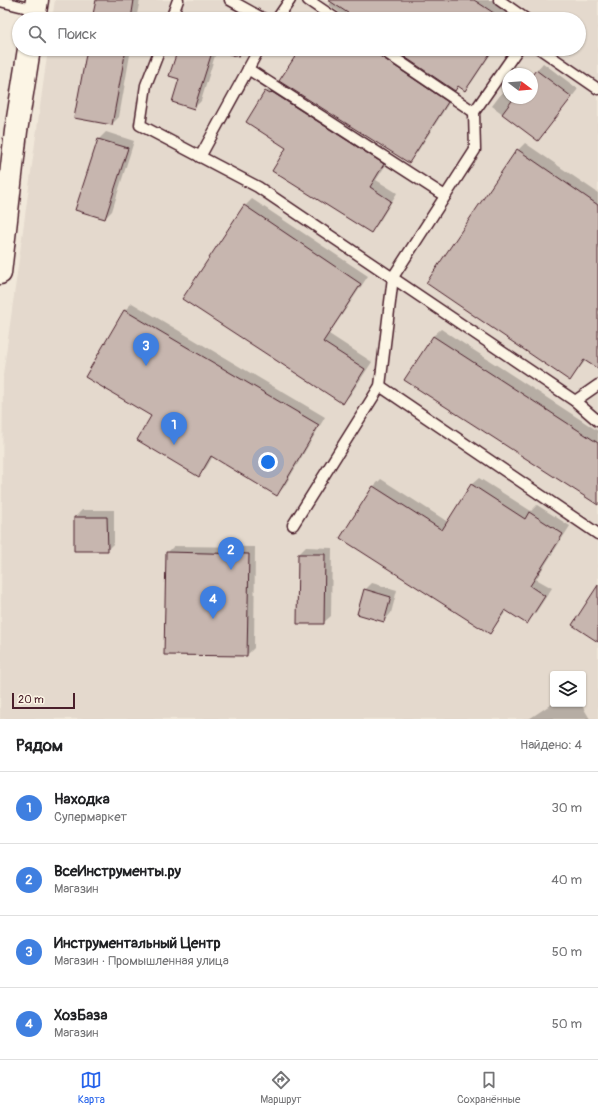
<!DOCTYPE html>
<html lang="ru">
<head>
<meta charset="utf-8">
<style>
  :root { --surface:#fff; --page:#f2f2f2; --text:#202124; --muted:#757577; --line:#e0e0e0; --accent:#2563eb }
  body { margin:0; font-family:Pangolin,sans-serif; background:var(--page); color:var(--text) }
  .controls { position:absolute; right:12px; bottom:12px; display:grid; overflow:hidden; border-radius:4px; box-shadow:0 1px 3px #0004 }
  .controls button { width:36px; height:36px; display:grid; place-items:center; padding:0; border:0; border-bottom:1px solid var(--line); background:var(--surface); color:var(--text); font:20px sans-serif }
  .compass { position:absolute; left:502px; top:68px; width:36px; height:36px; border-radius:50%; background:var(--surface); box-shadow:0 1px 3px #0004; rotate:106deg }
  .scale { position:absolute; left:12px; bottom:10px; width:63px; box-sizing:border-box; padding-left:4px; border:2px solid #4a1f2b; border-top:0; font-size:11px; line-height:14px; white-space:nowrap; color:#4a1f2b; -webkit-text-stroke:3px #fcf5e5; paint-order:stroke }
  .you { position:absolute; left:268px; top:462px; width:14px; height:14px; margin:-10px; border:3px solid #fff; border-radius:50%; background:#1a73e8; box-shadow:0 0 0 6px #1a73e833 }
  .badge { display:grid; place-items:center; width:26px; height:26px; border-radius:50%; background:var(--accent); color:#fff; font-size:13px; font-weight:700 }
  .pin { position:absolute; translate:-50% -33px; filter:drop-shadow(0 1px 2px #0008) }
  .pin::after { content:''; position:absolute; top:21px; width:14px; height:12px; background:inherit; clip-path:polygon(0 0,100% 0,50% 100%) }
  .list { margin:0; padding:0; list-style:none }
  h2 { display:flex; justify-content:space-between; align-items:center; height:52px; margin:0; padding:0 16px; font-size:17px }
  h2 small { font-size:13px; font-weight:400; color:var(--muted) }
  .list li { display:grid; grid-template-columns:26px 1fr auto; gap:12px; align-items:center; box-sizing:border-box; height:72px; padding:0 16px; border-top:1px solid var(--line) }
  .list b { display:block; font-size:15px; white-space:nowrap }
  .list p { margin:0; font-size:13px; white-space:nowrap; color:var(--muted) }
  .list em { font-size:13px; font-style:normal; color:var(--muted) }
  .icon { flex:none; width:22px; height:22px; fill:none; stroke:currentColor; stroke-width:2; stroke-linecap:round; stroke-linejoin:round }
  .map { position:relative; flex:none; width:598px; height:719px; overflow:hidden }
  .search { position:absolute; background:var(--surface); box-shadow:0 1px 3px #0004; left:12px; right:12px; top:12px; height:44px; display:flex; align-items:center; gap:10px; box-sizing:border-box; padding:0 14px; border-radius:22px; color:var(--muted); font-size:15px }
  .sheet { height:340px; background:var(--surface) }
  nav { display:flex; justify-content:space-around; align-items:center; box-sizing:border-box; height:56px; border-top:1px solid var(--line); background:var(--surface); font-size:11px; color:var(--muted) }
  nav a { display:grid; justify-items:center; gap:2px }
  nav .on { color:var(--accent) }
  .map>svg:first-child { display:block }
  .built { fill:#e4d9cd; fill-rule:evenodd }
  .shadow { fill:#0003 }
  .building { fill:#c7b6af; stroke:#4a1f2b }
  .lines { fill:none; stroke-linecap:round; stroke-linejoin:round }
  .lane-casing { stroke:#4a1f2b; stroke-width:13 }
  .secondary-casing { stroke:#4a1f2b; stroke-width:25 }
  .lane { stroke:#fcf5e5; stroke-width:10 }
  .secondary { stroke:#fcf5e5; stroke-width:22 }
</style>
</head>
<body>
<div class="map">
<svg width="598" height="719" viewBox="0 0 598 719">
  <rect width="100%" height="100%" fill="#f1e8da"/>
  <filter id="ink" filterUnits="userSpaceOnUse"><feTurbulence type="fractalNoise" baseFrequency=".025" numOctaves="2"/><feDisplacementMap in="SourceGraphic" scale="8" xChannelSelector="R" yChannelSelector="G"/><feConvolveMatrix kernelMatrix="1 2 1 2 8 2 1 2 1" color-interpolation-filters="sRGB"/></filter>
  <g filter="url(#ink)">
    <path class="built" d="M55,0h543v719h-598l3,-344 45,-326h531v-30h-527zM508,74h24v24h-24zM553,674h30v30h-30z"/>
    <g class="shadow">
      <path d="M97,0h43l-4,19h-43z"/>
      <path d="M330,0h162l24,16 -2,3h-194l9,-9 14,9v-4l-14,-10 3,-4z"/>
      <path d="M196,12l21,7h-28z"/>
      <path d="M88,49h43l-12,68 -7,7z"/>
      <path d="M179,49h67l-7,7 -22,-7 -16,52 -7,7 -14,-29z"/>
      <path d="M301,49h86l67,46 -38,59 -8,8 -128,-81z"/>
      <path d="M394,49h100l-22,33 -7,8 -6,-4 -4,4z"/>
      <path d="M543,63l35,26 -40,51 -46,-34 16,-21v13h24v-22z"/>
      <path d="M273,85l118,72 -15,23 21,13 -19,31 -7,7 -83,-83 -22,-56z"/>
      <path d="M106,132l28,9 -22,70 -7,7 -28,-9 22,-70z"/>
      <path d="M525,143l73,50v175l-12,-8 -16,20 -52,-230z"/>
      <path d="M252,199l116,77 -39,58 43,28 -22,33 -7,7 -98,-196z"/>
      <path d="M132,303l193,114 -41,70 -7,7 -64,-38 -7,12 -8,7 -45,-60 -67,-39 39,-66z"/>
      <path d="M441,329l157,102v73l-165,-168z"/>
      <path d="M479,478l52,33 6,-6 33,21 -34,53 16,9 -18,27 -7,8 -20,-13 -17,23 -149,-95 33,-52 7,-7 67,43 23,-37z"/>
      <path d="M82,510h32v33l-7,7 -32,-33z"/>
      <path d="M174,546l81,1 -1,101 -7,7 -80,-102z"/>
      <path d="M306,547l26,1 -1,68 -8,7 -24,-69z"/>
      <path d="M372,583l25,7 -6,23 -7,8 -19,-31z"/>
      <path d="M553,703l28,1 9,15h-61z"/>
    </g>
    <g class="building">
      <path d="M96,0h38l-3,19h-39z"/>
      <path d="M328,0h146l29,19h-146z"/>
      <path d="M87,49h39l-14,76 -38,-7z"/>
      <path d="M178,49h35l-19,60 -22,-7 7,-23 -10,-3z"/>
      <path d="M213,49h29l-3,8z"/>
      <path d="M300,49h75l2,5 71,48 -39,61 -130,-82z"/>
      <path d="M393,49h100l-28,42 -7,-5 -3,5z"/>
      <path d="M536,70l36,27 -34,44 -36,-27 12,-16h18v-23z"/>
      <path d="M265,91l5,3 2,-2 112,72 -14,23 21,14 -20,32 -99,-62 14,-23 -40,-26z"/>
      <path d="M98,139l30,9 -23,71 -30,-9z"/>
      <path d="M517,149l81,56v164l-14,-9 -14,21 -144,-98z"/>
      <path d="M244,205l117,79 -38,58 42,27 -22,35 -161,-105z"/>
      <path d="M124,310l195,115 -42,71 -66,-40 -12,21 -62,-37 14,-24 -66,-39z"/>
      <path d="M433,336l165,107v62l-194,-125z"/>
      <path d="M471,484l54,35 4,-7 34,22 -33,52 15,10 -18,28 -22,-14 -15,24 -150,-96 33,-52 69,44z"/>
      <path d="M74,517h33l1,34h-34z"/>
      <path d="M166,552l83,2 -2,102 -83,-1z"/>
      <path d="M298,554h27l-1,70h-27z"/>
      <path d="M598,585v57l-26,-17z"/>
      <path d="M364,589l27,8 -7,25 -27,-8z"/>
    </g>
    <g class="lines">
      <defs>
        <g id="lane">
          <path d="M230,0l34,19"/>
          <path d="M308,0l28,19"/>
          <path d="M499,0l27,19"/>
          <path d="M0,1l36,9"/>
          <path d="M171,19l7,-19"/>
          <path d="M277,19l13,-19"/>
          <path d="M160,49l-14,36 -6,40 118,62 317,214 23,20"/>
          <path d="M381,49l93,63"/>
          <path d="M540,49l58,40"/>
          <path d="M248,69l197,127"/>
          <path d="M200,157l59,-108"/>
          <path d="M380,386l218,148"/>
          <path d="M575,401l23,-16"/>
          <path d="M293,525l87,-139 13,-109 82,-127 -1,-38 44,-63"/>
        </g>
        <g id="secondary">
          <path d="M34,19l3,-19"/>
          <path d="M0,273l16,-142 13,-82"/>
        </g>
      </defs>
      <use href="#lane" class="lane-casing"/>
      <use href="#secondary" class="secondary-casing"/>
      <use href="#lane" class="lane"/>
      <use href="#secondary" class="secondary"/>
    </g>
  </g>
</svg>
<div class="controls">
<button><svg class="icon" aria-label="layers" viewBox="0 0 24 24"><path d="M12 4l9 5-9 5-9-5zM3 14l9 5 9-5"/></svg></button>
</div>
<svg class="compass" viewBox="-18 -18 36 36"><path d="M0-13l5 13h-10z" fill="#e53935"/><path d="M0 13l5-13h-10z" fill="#757577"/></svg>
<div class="scale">20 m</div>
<div class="you"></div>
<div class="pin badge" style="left:174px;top:445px;background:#3f7fe0">1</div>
<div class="pin badge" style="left:231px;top:570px;background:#3f7fe0">2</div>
<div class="pin badge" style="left:146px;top:366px;background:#3f7fe0">3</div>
<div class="pin badge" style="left:213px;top:619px;background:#3f7fe0">4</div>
<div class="search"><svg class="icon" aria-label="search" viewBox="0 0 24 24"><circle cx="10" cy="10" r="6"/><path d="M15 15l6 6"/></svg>Поиск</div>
</div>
<section class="sheet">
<h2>Рядом<small>Найдено: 4</small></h2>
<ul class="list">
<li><span class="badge" style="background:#3f7fe0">1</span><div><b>Находка</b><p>Супермаркет</p></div><em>30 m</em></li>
<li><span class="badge" style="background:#3f7fe0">2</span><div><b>ВсеИнструменты.ру</b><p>Магазин</p></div><em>40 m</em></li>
<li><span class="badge" style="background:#3f7fe0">3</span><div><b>Инструментальный Центр</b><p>Магазин · Промышленная улица</p></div><em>50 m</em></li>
<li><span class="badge" style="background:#3f7fe0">4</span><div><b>ХозБаза</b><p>Магазин</p></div><em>50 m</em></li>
</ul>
</section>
<nav>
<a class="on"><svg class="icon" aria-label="map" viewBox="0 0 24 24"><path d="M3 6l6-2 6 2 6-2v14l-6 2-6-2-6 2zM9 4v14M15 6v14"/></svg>Карта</a>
<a><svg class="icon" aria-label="directions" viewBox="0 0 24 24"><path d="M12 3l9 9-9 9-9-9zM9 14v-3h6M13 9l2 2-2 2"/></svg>Маршрут</a>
<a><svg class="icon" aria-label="saved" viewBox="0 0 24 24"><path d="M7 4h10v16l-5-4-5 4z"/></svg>Сохранённые</a>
</nav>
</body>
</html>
